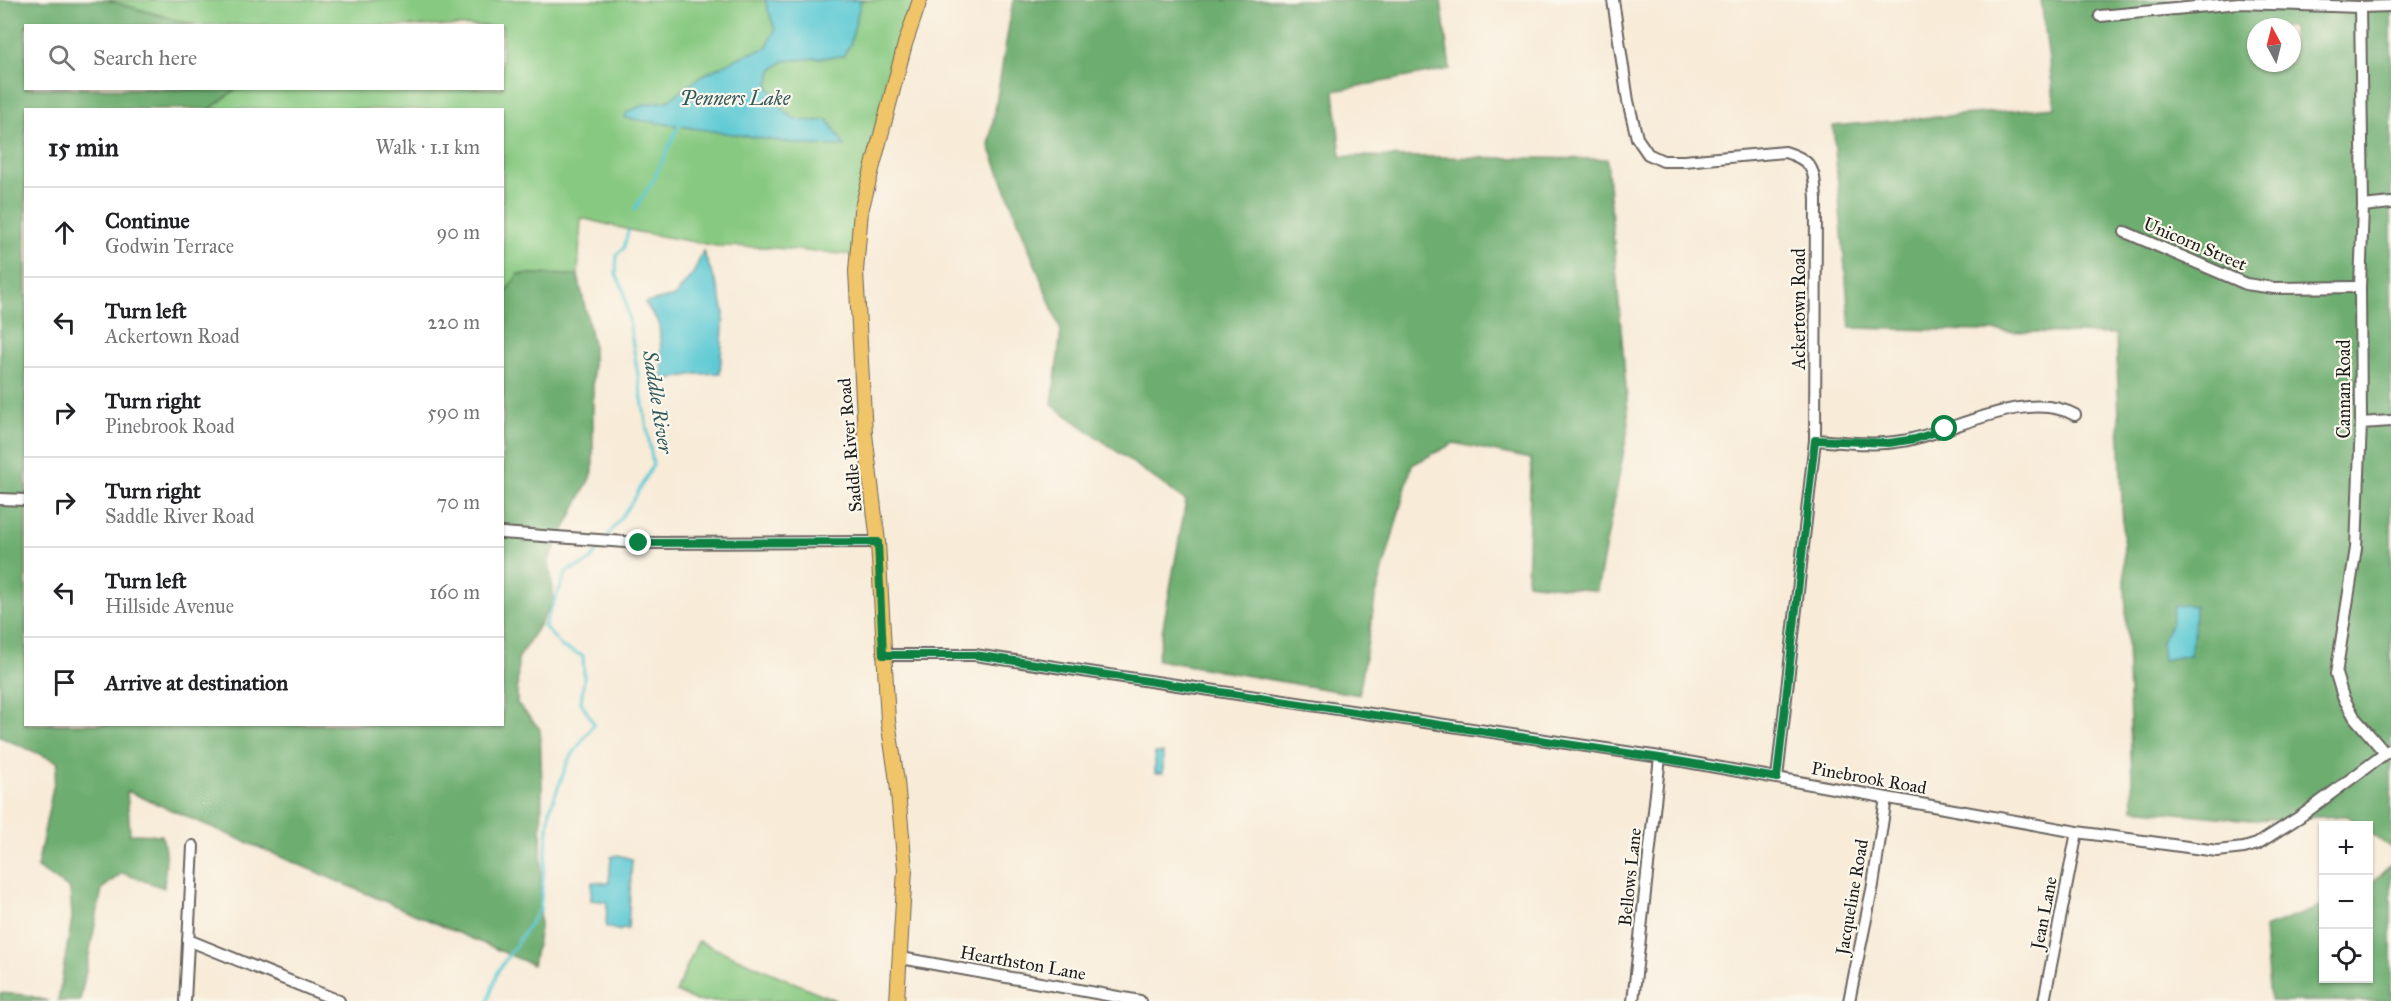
<!DOCTYPE html>
<html lang="en">
<head>
<meta charset="utf-8">
<style>
  :root { --surface:#fff; --page:#f6f6f6; --text:#202124; --muted:#757577; --line:#e0e0e0 }
  body { margin:0; font-family:"IM FELL Great Primer",serif; background:var(--page); color:var(--text) }
  .controls { position:absolute; right:18px; bottom:18px; display:grid; overflow:hidden; border-radius:0px; box-shadow:0 2px 4px #0004 }
  .controls button { width:54px; height:54px; display:grid; place-items:center; padding:0; border:0; border-bottom:2px solid var(--line); background:var(--surface); color:var(--text); font:30px sans-serif }
  .compass { position:absolute; left:2247px; top:18px; width:54px; height:54px; border-radius:50%; background:var(--surface); box-shadow:0 2px 4px #0004; rotate:353deg }
  .stop { position:absolute; width:18px; height:18px; margin:-14px; border:4px solid #0b8043; border-radius:50%; background:#fff }
  .stop.end { background:#0b8043; border-color:#fff; box-shadow:0 2px 6px #0008 }
  .list { margin:0; padding:0; list-style:none }
  h2 { display:flex; justify-content:space-between; align-items:center; height:78px; margin:0; padding:0 24px; font-size:26px }
  h2 small { font-size:20px; font-weight:400; color:var(--muted) }
  .list li { display:grid; grid-template-columns:39px 1fr auto; gap:18px; align-items:center; box-sizing:border-box; height:90px; padding:0 24px; border-top:2px solid var(--line) }
  .list b { display:block; font-size:22px; white-space:nowrap }
  .list p { margin:0; font-size:20px; white-space:nowrap; color:var(--muted) }
  .list em { font-size:20px; font-style:normal; color:var(--muted) }
  .icon { flex:none; width:33px; height:33px; fill:none; stroke:currentColor; stroke-width:2; stroke-linecap:round; stroke-linejoin:round }
  .map { position:relative; flex:none; width:2391px; height:1001px; overflow:hidden }
  .search { position:absolute; background:var(--surface); box-shadow:0 2px 4px #0004; left:24px; top:24px; width:480px; height:66px; display:flex; align-items:center; gap:15px; box-sizing:border-box; padding:0 21px; border-radius:0px; color:var(--muted); font-size:22px }
  .panel { position:absolute; background:var(--surface); box-shadow:0 2px 4px #0004; left:24px; top:108px; width:480px; height:618px; border-radius:0px }
  .map>svg:first-child { display:block }
  .green { fill:#87c981; stroke:#52724e; stroke-width:1.5 }
  .forest { fill:#6dad6f; stroke:#446446; stroke-width:1.5; fill-rule:evenodd }
  .water { fill:#5cc9d4; stroke:#3c7278; stroke-width:1.5 }
  .lines { fill:none; stroke-linecap:round; stroke-linejoin:round }
  .stream { stroke:#5cc9d4; stroke-width:3 }
  .minor-casing { stroke:#69645e; stroke-width:14 }
  .major-casing { stroke:#69645e; stroke-width:16 }
  .minor { stroke:#fff; stroke-width:10 }
  .major { stroke:#f0c469; stroke-width:14 }
  .route { stroke:#0b8043; stroke-width:8 }
  .labels { text-anchor:middle; dominant-baseline:central; stroke-width:4.5; stroke-linejoin:round; paint-order:stroke }
  .street-label { font-size:18px; fill:#1c1c1c; stroke:#fbf7ec }
  .water-label { font-size:20px; font-style:italic; fill:#32595c; stroke:#fbf7ec }
</style>
</head>
<body>
<div class="map">
<svg width="2391" height="1001" viewBox="0 0 2391 1001">
  <rect width="100%" height="100%" fill="#fbf7ec"/>
  <filter id="ink" filterUnits="userSpaceOnUse"><feTurbulence type="fractalNoise" baseFrequency=".0167" numOctaves="2"/><feDisplacementMap in="SourceGraphic" scale="12" xChannelSelector="R" yChannelSelector="G"/><feConvolveMatrix kernelMatrix="1 2 1 2 8 2 1 2 1" color-interpolation-filters="sRGB"/></filter>
  <filter id="wash" filterUnits="userSpaceOnUse"><feTurbulence type="fractalNoise" baseFrequency=".008" numOctaves="4" result="noise"/><feDisplacementMap in="SourceGraphic" scale="24" xChannelSelector="R" yChannelSelector="G"/><feGaussianBlur stdDeviation="1.35" result="paint"/><feColorMatrix in="noise" values="0 0 0 0 0 0 0 0 0 0 0 0 0 0 0 0 0 1.4 0 .05"/><feComposite in="paint" operator="in"/></filter>
  <g filter="url(#wash)">
    <rect width="100%" height="100%" fill="#f8ebd8"/>
    <g class="green">
      <path d="M106,0h808l-43,146 -17,109 -92,-8 -45,-1 -79,-14 -57,-14 -3,57 -60,-1 -15,23 -1,-187 -292,-1 26,-20 266,-1v-62l-308,-1z"/>
      <path d="M698,941l137,59v1h-139l-20,-9z"/>
    </g>
    <g class="forest">
      <path d="M0,0h106l88,25 -168,1v62l210,1 -26,20 -184,1v614h476l1,-427 15,-23 60,1 15,69v128l-44,88 5,41 -36,58 -1,44 23,26 2,57 -2,143 -7,36 -406,-174 3,43 32,1 4,22 -2,31 -42,-15 -20,16 -22,112h-22l14,-83 -2,-29 -33,-21 21,-106 -58,-25z"/>
      <path d="M1013,0h428l9,69 -116,22 7,65 266,3 22,265 -32,167 -70,-8 4,-124 -77,-16 -42,22 -37,134 -16,96 -202,-35 29,-159 -134,-96 9,-74 -72,-185z"/>
      <path d="M2041,0h350v848l-22,-16 -1,-6 -8,-1 -13,-9 -97,4 -117,-11 -17,-475 -266,-6 -17,-202 222,-19zM2256,27h36v36h-36z"/>
      <path d="M2391,865v136h-121l-6,-73 59,-22 1,72h44l1,-93z"/>
      <path d="M0,993l26,2 22,6h-48z"/>
    </g>
    <g class="water">
      <path d="M765,0h96l-11,45 -7,11 -59,5 -12,9 -4,14c17,31 21,41 60,36l17,26 -39,-1 -181,-27 2,-6 19,-8 22,-3 35,-26 37,-18 26,-9 9,-18z"/>
      <path d="M703,251l16,40 5,21 -4,61 -24,1 -33,6 -4,-57 -14,-20 30,-7 19,-24z"/>
      <path d="M2188,605l7,1 -1,28 -5,21 -26,5 -2,-18 10,-17 3,-19z"/>
      <rect x="1155" y="753" width="8" height="20"/>
      <path d="M618,855l14,4 -4,70 -6,-1 -2,3 -14,-4 1,-25 -16,-2 1,-18 17,1 2,-26z"/>
    </g>
    <g class="lines">
      <g class="stream">
        <path d="M634,210l20,-31 24,-52 3,-2"/>
        <path d="M607,537l27,-38 19,-34 -29,-174 -8,-17 1,-20 7,-6 4,-17"/>
        <path d="M488,1001l10,-30 42,-62 10,-100 18,-48 26,-37 -13,-22 3,-24 -1,-22 -21,-9 -18,-21 23,-55 22,-9 14,-20"/>
      </g>
    </g>
  </g>
  <g filter="url(#ink)">
    <g class="lines">
      <defs>
        <g id="minor">
          <path d="M1613,0l15,101 9,37 11,16 15,7h21l101,-9c30,9 29,19 31,47l-1,241 -38,338"/>
          <path d="M2360,7l3,199 -3,81 1,136 -5,125 -20,126 7,23 12,21 30,35"/>
          <path d="M2100,16l139,-13 121,4 31,-1"/>
          <path d="M2363,206l28,-3"/>
          <path d="M2125,232l121,52 28,4 86,-1"/>
          <path d="M2361,423l30,-2"/>
          <path d="M1815,440c29,2 59,6 87,1 51,-8 123,-53 173,-26"/>
          <path d="M0,499l26,1"/>
          <path d="M502,533l137,10 239,-1"/>
          <path d="M883,655h92l685,102 417,75 140,19 27,-3 13,-4 44,-28 90,-67"/>
          <path d="M188,940l151,61"/>
          <path d="M901,958l239,43"/>
          <path d="M185,1001l8,-155"/>
          <path d="M1633,1001l27,-244"/>
          <path d="M1849,1001l24,-116 13,-87"/>
          <path d="M2044,1001l33,-169"/>
        </g>
        <path id="major" d="M897,1001l8,-132 -8,-88 -9,-60 -10,-179 -13,-108 -9,-163 5,-60 44,-167 15,-44"/>
      </defs>
      <use href="#minor" class="minor-casing"/>
      <use href="#major" class="major-casing"/>
      <use href="#minor" class="minor"/>
      <use href="#major" class="major"/>
    </g>
  </g>
  <g class="lines" filter="url(#ink)">
    <path class="route" d="M639,543l239,-1 5,113h92l685,103 117,20 38,-338 74,3 26,-4 30,-10"/>
  </g>
  <g class="labels">
    <g class="street-label">
      <text transform="translate(2195 244) rotate(23)">Unicorn Street</text>
      <text transform="translate(1799 309) rotate(-90)">Ackertown Road</text>
      <text transform="translate(2344 389) rotate(-90)">Cannan Road</text>
      <text transform="translate(850 445) rotate(-95)">Saddle River Road</text>
      <text transform="translate(1869 778) rotate(10)">Pinebrook Road</text>
      <text transform="translate(1630 877) rotate(-84)">Bellows Lane</text>
      <text transform="translate(1852 897) rotate(-80)">Jacqueline Road</text>
      <text transform="translate(2044 913) rotate(-79)">Jean Lane</text>
      <text transform="translate(1023 963) rotate(10)">Hearthston Lane</text>
    </g>
    <g class="water-label">
      <text x="735" y="98">Penners Lake</text>
      <text transform="translate(658 402) rotate(81)">Saddle River</text>
    </g>
  </g>
</svg>
<div class="controls">
<button>+</button>
<button>−</button>
<button><svg class="icon" aria-label="locate" viewBox="0 0 24 24"><circle cx="12" cy="12" r="6"/><path d="M12 2v4M12 18v4M2 12h4M18 12h4"/></svg></button>
</div>
<svg class="compass" viewBox="-18 -18 36 36"><path d="M0-13l5 13h-10z" fill="#e53935"/><path d="M0 13l5-13h-10z" fill="#757577"/></svg>
<div class="stop" style="left:1945px;top:429px"></div>
<div class="stop end" style="left:639px;top:543px"></div>
<div class="search"><svg class="icon" aria-label="search" viewBox="0 0 24 24"><circle cx="10" cy="10" r="6"/><path d="M15 15l6 6"/></svg>Search here</div>
<section class="panel">
<h2>15 min<small>Walk · 1.1 km</small></h2>
<ul class="list">
<li><svg class="icon" aria-label="ahead" viewBox="0 0 24 24"><path d="M12 20V5M6 11l6-6 6 6"/></svg><div><b>Continue</b><p>Godwin Terrace</p></div><em>90 m</em></li>
<li><svg class="icon" aria-label="left" viewBox="0 0 24 24"><path d="M17 20v-9H6M10 6l-5 5 5 5"/></svg><div><b>Turn left</b><p>Ackertown Road</p></div><em>220 m</em></li>
<li><svg class="icon" aria-label="right" viewBox="0 0 24 24"><path d="M7 20v-9h11M14 6l5 5-5 5"/></svg><div><b>Turn right</b><p>Pinebrook Road</p></div><em>590 m</em></li>
<li><svg class="icon" aria-label="right" viewBox="0 0 24 24"><path d="M7 20v-9h11M14 6l5 5-5 5"/></svg><div><b>Turn right</b><p>Saddle River Road</p></div><em>70 m</em></li>
<li><svg class="icon" aria-label="left" viewBox="0 0 24 24"><path d="M17 20v-9H6M10 6l-5 5 5 5"/></svg><div><b>Turn left</b><p>Hillside Avenue</p></div><em>160 m</em></li>
<li><svg class="icon" aria-label="arrive" viewBox="0 0 24 24"><path d="M6 21V4h12l-3 4 3 4H6"/></svg><div><b>Arrive at destination</b></div></li>
</ul>
</section>
</div>
</body>
</html>
